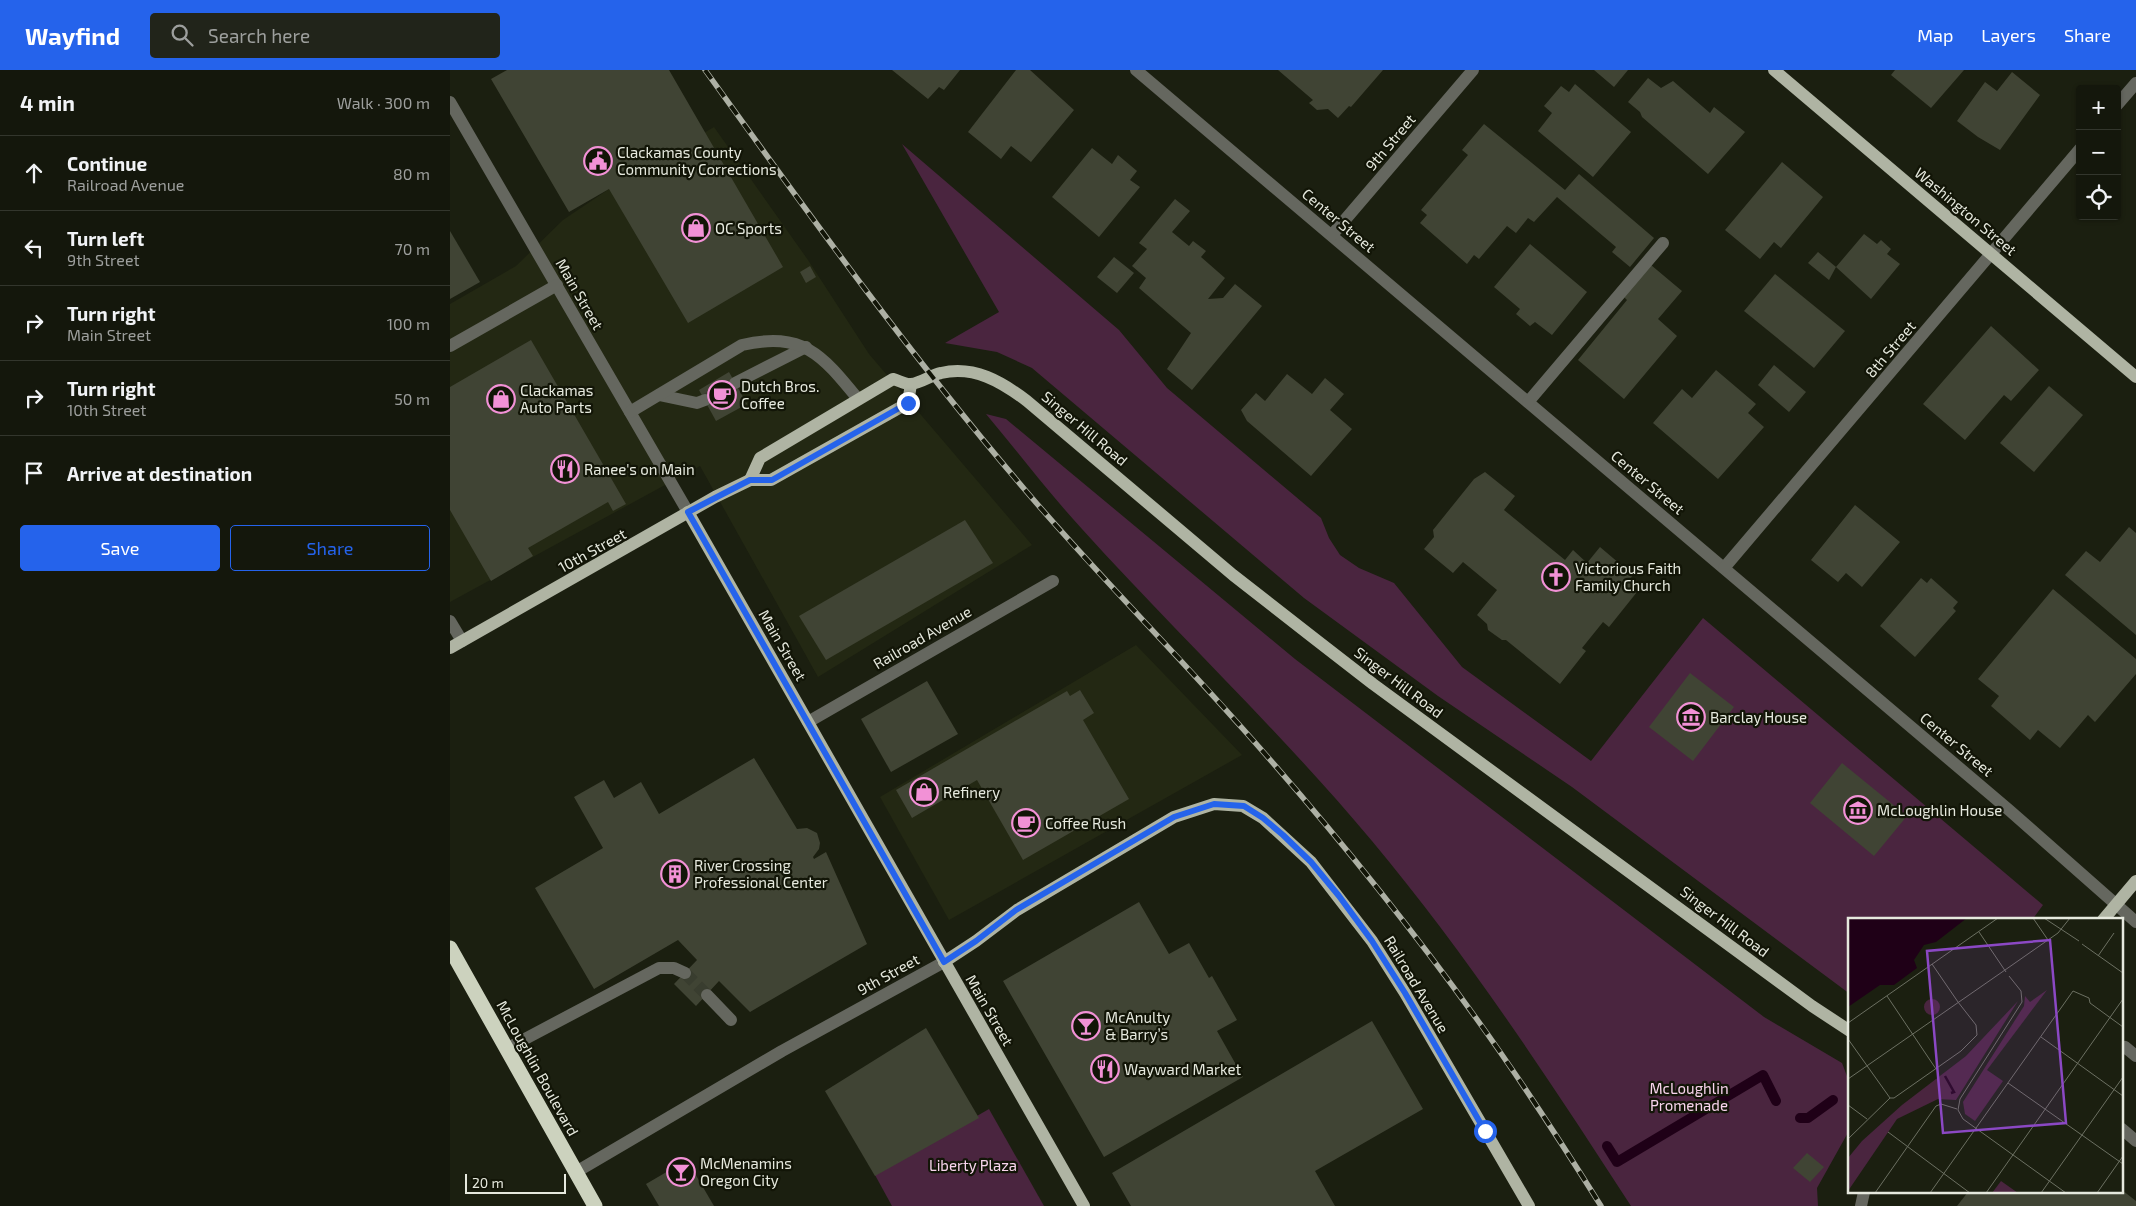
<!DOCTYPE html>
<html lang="en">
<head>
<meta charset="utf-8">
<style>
  :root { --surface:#14170c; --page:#21241a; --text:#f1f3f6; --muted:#9d9f9d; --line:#33362d; --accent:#2563eb }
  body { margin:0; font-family:"Exo 2",sans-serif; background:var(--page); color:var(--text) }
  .controls { position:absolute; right:15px; top:15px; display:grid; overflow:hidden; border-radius:5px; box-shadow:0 1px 4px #0004 }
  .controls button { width:45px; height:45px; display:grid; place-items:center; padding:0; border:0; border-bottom:1px solid var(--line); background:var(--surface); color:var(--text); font:25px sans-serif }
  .scale { position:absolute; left:15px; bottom:12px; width:101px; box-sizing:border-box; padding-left:5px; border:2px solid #e6e9de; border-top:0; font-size:14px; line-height:18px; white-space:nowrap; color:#e6e9de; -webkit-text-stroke:4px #121507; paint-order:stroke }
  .stop { position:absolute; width:15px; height:15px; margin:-11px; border:4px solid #2563eb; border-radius:50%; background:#fff }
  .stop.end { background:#2563eb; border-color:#fff; box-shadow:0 1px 5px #0008 }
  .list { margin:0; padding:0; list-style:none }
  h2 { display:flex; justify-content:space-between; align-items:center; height:65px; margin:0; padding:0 20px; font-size:21px }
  h2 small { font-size:16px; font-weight:400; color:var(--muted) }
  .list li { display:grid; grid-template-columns:32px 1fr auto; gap:15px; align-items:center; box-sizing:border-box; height:75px; padding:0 20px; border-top:1px solid var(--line) }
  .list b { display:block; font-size:19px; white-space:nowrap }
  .list p { margin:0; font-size:16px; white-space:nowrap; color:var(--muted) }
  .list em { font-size:16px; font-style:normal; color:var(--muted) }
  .actions { display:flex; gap:10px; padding:15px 20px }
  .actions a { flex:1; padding:11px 0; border:1px solid var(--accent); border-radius:5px; text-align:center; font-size:18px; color:var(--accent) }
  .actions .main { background:var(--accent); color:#fff }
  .icon { flex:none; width:28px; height:28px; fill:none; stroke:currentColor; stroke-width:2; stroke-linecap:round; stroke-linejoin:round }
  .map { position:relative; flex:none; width:1686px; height:1136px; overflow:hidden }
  header { display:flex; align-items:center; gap:30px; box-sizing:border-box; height:70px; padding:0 25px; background:var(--accent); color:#fff }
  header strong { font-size:24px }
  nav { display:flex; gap:28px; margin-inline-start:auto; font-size:18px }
  .search { width:350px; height:45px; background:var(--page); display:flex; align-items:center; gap:12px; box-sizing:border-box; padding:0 18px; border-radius:5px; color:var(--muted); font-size:19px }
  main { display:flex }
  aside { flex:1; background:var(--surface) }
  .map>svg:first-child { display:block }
  .built { fill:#232813 }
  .green { fill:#4a253f }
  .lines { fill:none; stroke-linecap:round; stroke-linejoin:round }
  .stream { stroke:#1f0017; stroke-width:10 }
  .building { fill:#404434 }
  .minor-tunnel { stroke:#393d2f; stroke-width:12; stroke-dasharray:12 6; stroke-linecap:butt }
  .minor { stroke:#65675f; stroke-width:12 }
  .major { stroke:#afb4a3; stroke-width:12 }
  .highway { stroke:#ccd2be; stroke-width:15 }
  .rail-casing { stroke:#adb0a4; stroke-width:5.5 }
  .rail { stroke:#121507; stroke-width:4; stroke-dasharray:11; stroke-linecap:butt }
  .route { stroke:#2563eb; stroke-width:6 }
  .labels { text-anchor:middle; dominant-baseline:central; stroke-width:4.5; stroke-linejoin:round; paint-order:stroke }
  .street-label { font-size:15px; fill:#e6e9de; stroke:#121507 }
  .poi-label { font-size:15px; fill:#e6e9de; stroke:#121507; text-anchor:start }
  .park-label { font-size:15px; fill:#f9d4ed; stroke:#121507 }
  .inset-river { fill:none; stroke:#1f0017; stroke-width:2.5 }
  .inset-road { fill:none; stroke:#6c7062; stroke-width:1 }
  .view { fill:#8b48c4; fill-opacity:0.15; stroke:#8b48c4; stroke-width:2.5 }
  .inset-edge { fill:none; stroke:#e6e9de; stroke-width:2.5 }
</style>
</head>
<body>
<header>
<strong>Wayfind</strong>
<div class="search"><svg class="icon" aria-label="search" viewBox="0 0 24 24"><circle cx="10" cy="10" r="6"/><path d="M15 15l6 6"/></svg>Search here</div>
<nav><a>Map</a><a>Layers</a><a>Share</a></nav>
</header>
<main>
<aside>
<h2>4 min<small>Walk · 300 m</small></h2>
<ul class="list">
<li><svg class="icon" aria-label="ahead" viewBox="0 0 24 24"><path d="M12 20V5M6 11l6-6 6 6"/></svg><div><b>Continue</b><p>Railroad Avenue</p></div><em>80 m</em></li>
<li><svg class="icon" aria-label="left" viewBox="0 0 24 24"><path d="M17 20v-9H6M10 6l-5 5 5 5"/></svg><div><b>Turn left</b><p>9th Street</p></div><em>70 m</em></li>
<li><svg class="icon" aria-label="right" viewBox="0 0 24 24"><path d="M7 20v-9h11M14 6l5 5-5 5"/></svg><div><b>Turn right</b><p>Main Street</p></div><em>100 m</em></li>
<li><svg class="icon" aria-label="right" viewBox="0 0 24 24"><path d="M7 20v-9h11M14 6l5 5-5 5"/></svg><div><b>Turn right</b><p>10th Street</p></div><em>50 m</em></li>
<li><svg class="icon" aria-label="arrive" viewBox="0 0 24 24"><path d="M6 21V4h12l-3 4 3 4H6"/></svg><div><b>Arrive at destination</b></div></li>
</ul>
<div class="actions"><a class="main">Save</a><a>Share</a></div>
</aside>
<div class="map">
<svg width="1686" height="1136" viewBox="0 0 1686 1136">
  <rect width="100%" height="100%" fill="#1b1f10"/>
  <g class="built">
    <path d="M264,57l94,133 61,94 163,191 -214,132 -118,-211 -250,136v-298l66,-38 47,-46 46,-31z"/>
    <path d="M686,575l106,110 -293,165 -69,-123z"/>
  </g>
  <g class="green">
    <path d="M452,74l217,186 48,58 154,130 8,20 11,17 19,13 35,15 68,84 129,94 112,-143 340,287 -11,15h-182v74l-278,-207 -134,-91 -134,-98 -272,-230 -35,-16 -52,-9 54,-31z"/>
    <path d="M536,344l20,5 289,240 469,358 78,46 8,21v45l-33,59 1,18h-187c-81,-125 -163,-250 -259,-365 -91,-109 -195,-207 -290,-312 -34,-37 -64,-77 -96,-115z"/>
    <path d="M539,1039l55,97h-152l-17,-31z"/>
  </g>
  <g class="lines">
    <g class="stream">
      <path d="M1350,1048h8l25,-18"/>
      <path d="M1157,1076l10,16 146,-87 13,26"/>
    </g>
  </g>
  <g class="building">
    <path d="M57,0h162l114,197 -95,56 -79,-134 -40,23 -78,-133z"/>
    <path d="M442,0h68l-16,20 -5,-3 -11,12z"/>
    <path d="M566,0h14l44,40 -43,52 -20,-16 -10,13 -33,-27z"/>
    <path d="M828,0h105l-32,37 -2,-1 -11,12 -10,-9 -11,1 -8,-7 4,-3z"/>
    <path d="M1144,0h34l-14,17z"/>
    <path d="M1445,0h69l-33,38 -40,-33z"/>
    <path d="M1562,2l28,23 -40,55 -22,-13 -21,-16 28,-39 12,9z"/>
    <path d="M1198,8l13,10 12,-7 37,32 4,-6 31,25 -37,42 -66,-57 -2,-5 -12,-10z"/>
    <path d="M1125,14l56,48 -38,45 -55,-46 14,-18 -8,-7 17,-20 8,6z"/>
    <path d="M1034,54l81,66 14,-16 75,64 -24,29 -18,-15 4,-5 -59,-50 -23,25 -6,-4 -12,15 -9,-7 -28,33 -5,-4 -7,9 -47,-41 7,-8 -6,-5 47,-55 -6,-5z"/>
    <path d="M642,78l20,16 6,-9 19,16 -7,9 10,7 -41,50 -47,-40z"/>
    <path d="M1332,92l41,35 -42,51 -7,-6 -14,17 -35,-29z"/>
    <path d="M725,129l15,12 -18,21 17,14 4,-5 13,10 -5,6 24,21 -17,21 15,-1 12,-14 27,22 -70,84 -25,-21 24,-36 -52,-45 7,-10 -14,-12 15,-17 -8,-6z"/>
    <path d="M0,161l30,51 -30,17z"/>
    <path d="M1414,164l13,10 4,-4 10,9 -4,5 13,10 -29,35 -35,-32z"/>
    <path d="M1080,174l57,48 -35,43 -17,-13 -5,4 -14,-12 4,-5 -26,-22z"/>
    <path d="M1368,182l18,15 -7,13 -21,-17z"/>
    <path d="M664,187l20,16 -17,20 -20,-16z"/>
    <path d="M1201,195l31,26 -24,28 19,17 -53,63 -46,-39 49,-60 -3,-3z"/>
    <path d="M360,196l6,11 -10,6 -6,-11z"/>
    <path d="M1325,204l70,57 -31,37 -70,-57z"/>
    <path d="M1541,256l48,44 -28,31 -7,-6 -39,45 -42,-36z"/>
    <path d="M81,270l95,164 -13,7 -5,-9 -80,46 5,8 -42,25 -41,-71v-123z"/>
    <path d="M1324,295l32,27 -17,20 -31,-27z"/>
    <path d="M1266,300l40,34 -8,9 16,14 -46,52 -65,-56 29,-34 10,9z"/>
    <path d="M279,302l18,32 -31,17 -17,-31z"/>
    <path d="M837,304l25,20 13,-16 19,16 -14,16 22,19 -41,47 -64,-55 -6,-11 15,-17 9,8z"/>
    <path d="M1599,316l34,29 -49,57 -34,-29z"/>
    <path d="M1035,402l30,24 -11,14 61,50 8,-10 14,13 13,-16 33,28 -3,4 11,8 -32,40 -6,-5 -21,26 4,3 -26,33 -54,-44h-4l-14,-10 -1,-6 -10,-9 20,-25 -34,-28 -10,11 -29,-24 10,-12 -1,-7 41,-51z"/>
    <path d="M1405,435l45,37 -38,45 -16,-14 -8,9 -27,-22z"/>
    <path d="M515,450l28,43 -167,97 -27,-44z"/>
    <path d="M1679,457l7,6v102l-71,-60 21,-24 14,11z"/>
    <path d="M1471,508l6,5 4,-5 27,24 -5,6 3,3 -41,46 -35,-31z"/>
    <path d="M1603,519l83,70v15l-41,48 -7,-7 -28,33 -22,-18 -8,10 -39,-34 8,-10 -21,-17z"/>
    <path d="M1240,603l44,34 -41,54 -44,-34z"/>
    <path d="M477,611l31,53 -67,38 -30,-53z"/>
    <path d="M630,620l14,23 -11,7 46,79 -106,61 -46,-80 -65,38 -16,-28 171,-99 3,5z"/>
    <path d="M304,688l43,71 10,-1 10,5 3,10 -1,6 -6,8 1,2 12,-7 41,92 -117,68 -31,-31 -23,25 -22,-22 23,-24 -19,-20 -84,49 -59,-101 68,-40 -29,-51 30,-17 10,18 27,-16 18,32z"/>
    <path d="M1392,693l65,53 -33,40 -64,-53z"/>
    <path d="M689,832l30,52 20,-11 20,35 3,-2 25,44 -20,11 26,46 -139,80 -101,-176z"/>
    <path d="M922,951l51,88 -108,62 20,35h-204l-19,-33z"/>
    <path d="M476,958l53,90 -104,58 -50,-85z"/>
    <path d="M1357,1083l17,14 -14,15 -17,-14z"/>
    <path d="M237,1090l27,46h-55l-13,-22z"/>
    <path d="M1672,1120l14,11v5h-179l11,-14h154z"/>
  </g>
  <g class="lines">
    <g class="minor-tunnel">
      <path d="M255,330l30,-17"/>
      <path d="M235,903l22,22"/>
    </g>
    <g class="minor">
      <path d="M686,0l873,740 127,112"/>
      <path d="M0,32l238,410"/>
      <path d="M1667,35l19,-22"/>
      <path d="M882,165l141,-165"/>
      <path d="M0,276l107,-61"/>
      <path d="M285,313l71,-36"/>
      <path d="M209,325l38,8 8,-3"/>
      <path d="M1078,332l135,-159"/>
      <path d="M180,342l112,-67c61,-14 80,10 116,54"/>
      <path d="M1274,498l356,-419"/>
      <path d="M0,551l12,20"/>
      <path d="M358,652l245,-141"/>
      <path d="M257,925l24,25"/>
      <path d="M56,979l153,-81h15l11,5"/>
      <path d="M1672,979l3,-2 11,9"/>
      <path d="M1672,1059l14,12"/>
      <path d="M126,1102l206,-121 162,-89"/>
      <path d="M1411,1136l3,-14"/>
    </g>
    <g class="major">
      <path d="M1324,0l362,307"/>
      <path d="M300,410l10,-22 133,-79c5,1 13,6 18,5 10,-1 20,-9 30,-11 33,-8 61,9 86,28l206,174 82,64 58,45 439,322 38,25"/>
      <path d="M238,442l396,694"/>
      <path d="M0,578l265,-151 35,-17h21l137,-77 3,-19"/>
      <path d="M1653,850l33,-39"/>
      <path d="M494,892l32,-21 41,-31 157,-93 40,-13 29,2 20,12 48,44 61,79 33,52 124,213"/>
    </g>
    <path class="highway" d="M0,878l145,258"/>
    <defs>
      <path id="rail" d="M255,0c105,146 210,292 327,428 68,79 142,153 211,231 82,92 161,189 233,289 44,61 85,124 125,188"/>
    </defs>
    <use href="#rail" class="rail-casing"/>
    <use href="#rail" class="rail"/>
  </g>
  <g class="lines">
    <path class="route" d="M458,333l-136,77h-22l-62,32 256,450 32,-21 40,-31 158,-93 40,-13 30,2 19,12 20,17 28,27 28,34 33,45 33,52 80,138"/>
  </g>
  <defs>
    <symbol id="civic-ring" viewBox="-11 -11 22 22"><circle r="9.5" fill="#121507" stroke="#f291d6" stroke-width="1.5"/><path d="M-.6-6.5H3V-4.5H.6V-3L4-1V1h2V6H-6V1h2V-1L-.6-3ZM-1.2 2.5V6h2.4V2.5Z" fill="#f291d6"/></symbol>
    <symbol id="shop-ring" viewBox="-11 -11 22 22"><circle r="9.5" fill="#121507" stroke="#f291d6" stroke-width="1.5"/><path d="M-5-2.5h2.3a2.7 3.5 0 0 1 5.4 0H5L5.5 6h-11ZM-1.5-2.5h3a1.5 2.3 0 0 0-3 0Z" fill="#f291d6"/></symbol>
    <symbol id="cafe-ring" viewBox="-11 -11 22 22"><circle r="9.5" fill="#121507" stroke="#f291d6" stroke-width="1.5"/><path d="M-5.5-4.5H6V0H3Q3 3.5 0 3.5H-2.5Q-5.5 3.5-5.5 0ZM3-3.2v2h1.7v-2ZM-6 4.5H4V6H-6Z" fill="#f291d6"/></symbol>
    <symbol id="restaurant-ring" viewBox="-11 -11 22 22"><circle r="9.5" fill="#121507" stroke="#f291d6" stroke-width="1.5"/><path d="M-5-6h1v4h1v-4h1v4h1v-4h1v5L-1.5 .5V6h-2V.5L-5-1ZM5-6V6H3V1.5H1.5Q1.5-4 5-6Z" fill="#f291d6"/></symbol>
    <symbol id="church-ring" viewBox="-11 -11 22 22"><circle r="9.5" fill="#121507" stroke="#f291d6" stroke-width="1.5"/><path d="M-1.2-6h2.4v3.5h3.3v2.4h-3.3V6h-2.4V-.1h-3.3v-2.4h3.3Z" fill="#f291d6"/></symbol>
    <symbol id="museum-ring" viewBox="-11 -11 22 22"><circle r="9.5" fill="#121507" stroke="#f291d6" stroke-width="1.5"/><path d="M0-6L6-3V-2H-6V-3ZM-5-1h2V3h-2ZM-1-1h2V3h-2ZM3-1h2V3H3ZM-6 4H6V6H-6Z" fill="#f291d6"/></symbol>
    <symbol id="building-ring" viewBox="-11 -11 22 22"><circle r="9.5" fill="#121507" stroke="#f291d6" stroke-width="1.5"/><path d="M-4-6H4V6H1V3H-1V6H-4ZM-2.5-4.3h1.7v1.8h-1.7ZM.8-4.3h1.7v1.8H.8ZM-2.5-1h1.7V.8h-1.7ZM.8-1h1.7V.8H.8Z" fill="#f291d6"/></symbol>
    <symbol id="bar-ring" viewBox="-11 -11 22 22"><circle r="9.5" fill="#121507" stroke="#f291d6" stroke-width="1.5"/><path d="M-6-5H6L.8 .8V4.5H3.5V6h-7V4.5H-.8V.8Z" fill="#f291d6"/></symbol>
  </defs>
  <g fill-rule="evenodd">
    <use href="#civic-ring" x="132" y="75" width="32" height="32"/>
    <use href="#shop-ring" x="230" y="142" width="32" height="32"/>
    <use href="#cafe-ring" x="256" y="309" width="32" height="32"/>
    <use href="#shop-ring" x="35" y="313" width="32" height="32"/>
    <use href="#restaurant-ring" x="99" y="383" width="32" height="32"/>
    <use href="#church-ring" x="1090" y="491" width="32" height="32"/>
    <use href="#museum-ring" x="1225" y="631" width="32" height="32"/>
    <use href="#shop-ring" x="458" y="706" width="32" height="32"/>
    <use href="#museum-ring" x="1392" y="724" width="32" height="32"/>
    <use href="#cafe-ring" x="560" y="737" width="32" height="32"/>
    <use href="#building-ring" x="209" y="788" width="32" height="32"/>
    <use href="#bar-ring" x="620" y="940" width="32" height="32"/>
    <use href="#restaurant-ring" x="639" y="983" width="32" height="32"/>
    <use href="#bar-ring" x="215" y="1086" width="32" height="32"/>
  </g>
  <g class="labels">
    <g class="street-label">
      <text transform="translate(940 72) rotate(-50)">9th Street</text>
      <text transform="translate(1516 141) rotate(40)">Washington Street</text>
      <text transform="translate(889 150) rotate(40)">Center Street</text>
      <text transform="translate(130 224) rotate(60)">Main Street</text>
      <text transform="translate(1440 279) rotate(-50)">8th Street</text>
      <text transform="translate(635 358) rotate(40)">Singer Hill Road</text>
      <text transform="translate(1198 412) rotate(40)">Center Street</text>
      <text transform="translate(142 480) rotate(-29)">10th Street</text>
      <text transform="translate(472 567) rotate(-30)">Railroad Avenue</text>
      <text transform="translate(333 575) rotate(60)">Main Street</text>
      <text transform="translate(949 612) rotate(37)">Singer Hill Road</text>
      <text transform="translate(1507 674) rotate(40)">Center Street</text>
      <text transform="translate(1275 851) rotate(37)">Singer Hill Road</text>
      <text transform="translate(438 904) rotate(-29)">9th Street</text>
      <text transform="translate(967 914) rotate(59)">Railroad Avenue</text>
      <text transform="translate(540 940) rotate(60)">Main Street</text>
      <text transform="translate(88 998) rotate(61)">McLoughlin Boulevard</text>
    </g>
    <g class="poi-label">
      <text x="167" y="82">Clackamas County<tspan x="167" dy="17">Community Corrections</tspan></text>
      <text x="265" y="158">OC Sports</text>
      <text x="291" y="316">Dutch Bros.<tspan x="291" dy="17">Coffee</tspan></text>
      <text x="70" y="320">Clackamas<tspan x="70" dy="17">Auto Parts</tspan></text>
      <text x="134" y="399">Ranee's on Main</text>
      <text x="1125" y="498">Victorious Faith<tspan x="1125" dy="17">Family Church</tspan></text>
      <text x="1260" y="647">Barclay House</text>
      <text x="493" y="722">Refinery</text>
      <text x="1427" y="740">McLoughlin House</text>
      <text x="595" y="753">Coffee Rush</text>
      <text x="244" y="795">River Crossing<tspan x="244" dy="17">Professional Center</tspan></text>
      <text x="655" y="947">McAnulty<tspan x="655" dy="17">&amp; Barry’s</tspan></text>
      <text x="674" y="999">Wayward Market</text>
      <text x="250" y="1093">McMenamins<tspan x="250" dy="17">Oregon City</tspan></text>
    </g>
    <g class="park-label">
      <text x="1239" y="1018">McLoughlin<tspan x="1239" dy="17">Promenade</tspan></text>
      <text x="523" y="1095">Liberty Plaza</text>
    </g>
  </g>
  <g transform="translate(1398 848)">
    <rect width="275" height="275" fill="#1b1f10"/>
    <path d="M199,72l-60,80 16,11 -28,40 -10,-7 -2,-12 61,-96 1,-10 5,6zM76 89a8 8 0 1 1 16 0a8 8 0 1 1-16 0ZM170,83l-62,99 -18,-1 -41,20 -49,72v-33l14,-17 40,-36 64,-49zM153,263l17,12h-26z" fill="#4a253f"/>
    <path d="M0,0h119l-31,24 -12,3 -10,15 3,8 -23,17h-14l-32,22z" fill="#1f0017"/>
    <path class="inset-river" d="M97,158l9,16 -3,1"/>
    <path class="inset-road" d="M185,0l15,22M196,0l35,23M131,14l27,40M234,26l41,29M250,38l16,-23M84,46l26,38M157,52l53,-37 12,-15M161,58l12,15 1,11 -62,97 -2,11 5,9 103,74M39,78l49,73M0,105l150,-105M193,119l82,59M0,121l42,59h4l67,-47 16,-16 -1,-10 -18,-23M0,161l157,-109M160,165l115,81M0,187l19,14M40,214l82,61M0,221l42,-41M27,275l61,-87 5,-2 16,5M82,275l143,-202 16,7 1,5 33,24M138,275l137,-194M193,275l82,-116M249,275l26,-37"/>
    <path class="view" d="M202,22l16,183 -123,10 -16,-182z"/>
    <rect width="275" height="275" class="inset-edge"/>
  </g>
</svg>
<div class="controls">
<button>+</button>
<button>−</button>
<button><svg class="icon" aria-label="locate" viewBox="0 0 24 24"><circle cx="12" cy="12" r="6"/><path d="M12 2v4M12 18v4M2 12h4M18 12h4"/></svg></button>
</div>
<div class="scale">20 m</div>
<div class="stop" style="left:1035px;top:1061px"></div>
<div class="stop end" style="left:458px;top:333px"></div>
</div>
</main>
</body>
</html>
